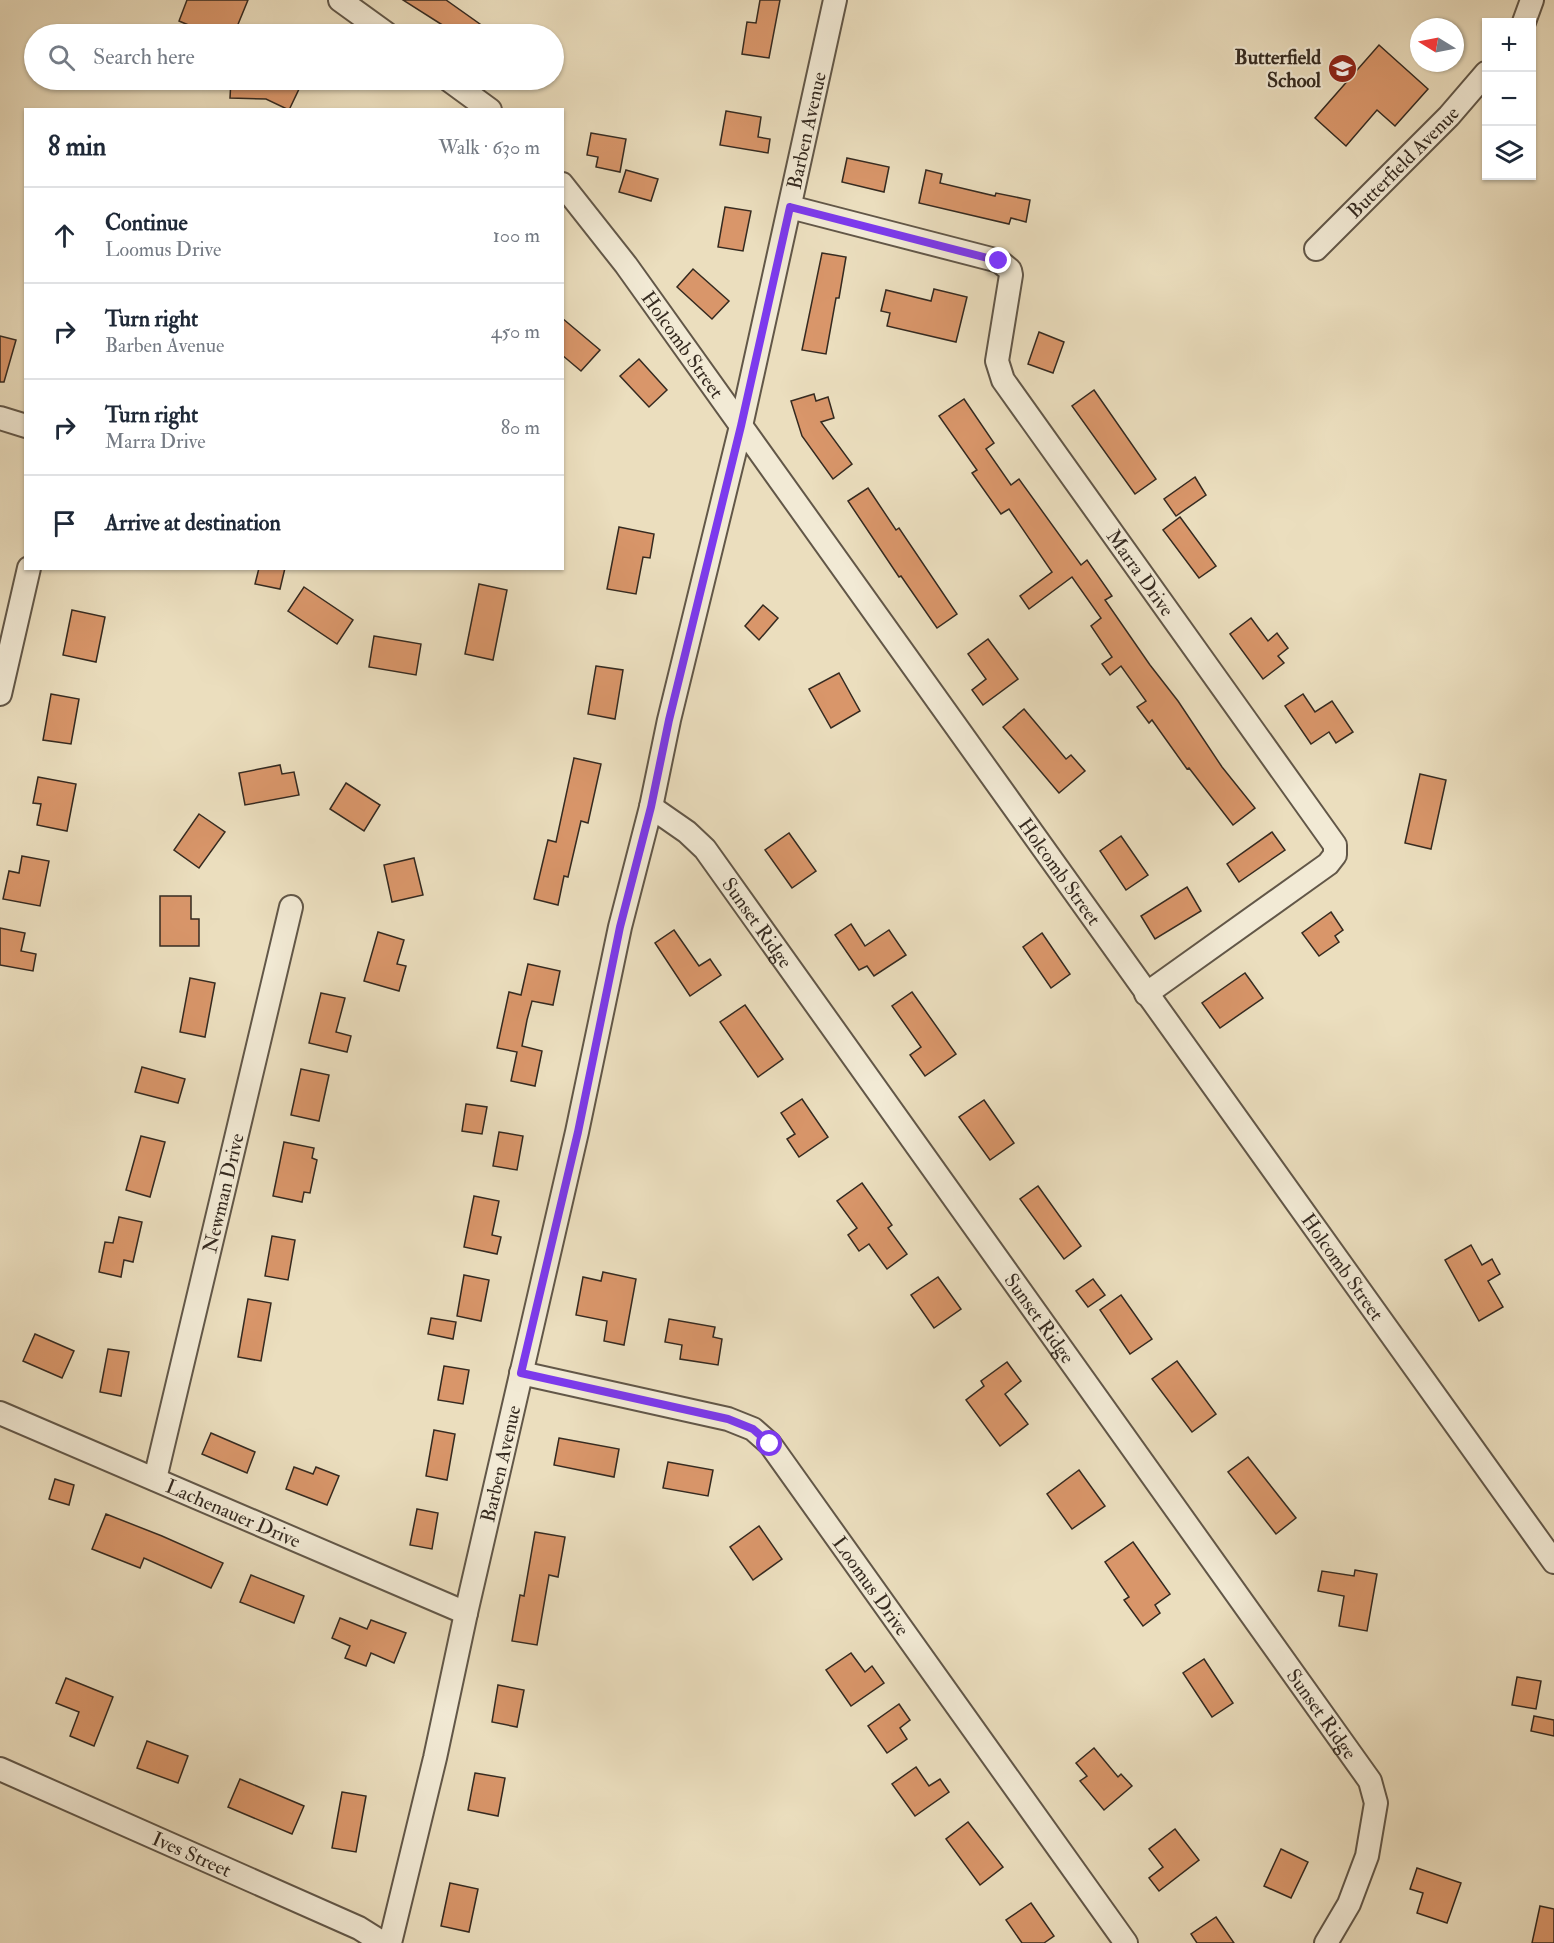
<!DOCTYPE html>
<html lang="en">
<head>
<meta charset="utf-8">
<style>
  :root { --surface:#fff; --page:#f6f6f7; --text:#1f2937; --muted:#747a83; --line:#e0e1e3 }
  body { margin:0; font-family:"IM FELL Double Pica",serif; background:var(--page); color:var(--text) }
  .controls { position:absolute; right:18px; top:18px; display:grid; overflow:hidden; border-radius:0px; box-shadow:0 2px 4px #0004 }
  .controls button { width:54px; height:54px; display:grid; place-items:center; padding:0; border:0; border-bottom:2px solid var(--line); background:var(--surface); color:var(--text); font:30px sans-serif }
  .compass { position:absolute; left:1410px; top:18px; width:54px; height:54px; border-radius:50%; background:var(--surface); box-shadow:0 2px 4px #0004; rotate:280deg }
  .stop { position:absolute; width:18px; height:18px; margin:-14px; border:4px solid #7c3aed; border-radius:50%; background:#fff }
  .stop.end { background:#7c3aed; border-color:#fff; box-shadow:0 2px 6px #0008 }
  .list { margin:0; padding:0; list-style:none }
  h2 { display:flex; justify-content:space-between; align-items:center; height:78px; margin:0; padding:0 24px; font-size:26px }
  h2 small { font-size:20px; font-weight:400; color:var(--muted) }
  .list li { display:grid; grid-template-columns:39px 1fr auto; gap:18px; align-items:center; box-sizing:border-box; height:96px; padding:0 24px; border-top:2px solid var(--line) }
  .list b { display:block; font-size:22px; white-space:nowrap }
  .list p { margin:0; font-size:20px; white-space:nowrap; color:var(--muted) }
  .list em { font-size:20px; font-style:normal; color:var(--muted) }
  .icon { flex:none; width:33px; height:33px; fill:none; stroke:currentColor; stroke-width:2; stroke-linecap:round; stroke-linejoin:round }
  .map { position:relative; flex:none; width:1554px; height:1943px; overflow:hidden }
  .search { position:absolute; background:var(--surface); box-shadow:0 2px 4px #0004; left:24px; top:24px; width:540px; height:66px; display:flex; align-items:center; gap:15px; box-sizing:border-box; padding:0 21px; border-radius:33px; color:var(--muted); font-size:22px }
  .panel { position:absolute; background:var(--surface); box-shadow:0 2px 4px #0004; left:24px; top:108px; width:540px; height:462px; border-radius:0px }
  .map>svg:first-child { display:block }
  .building { fill:#d9966a; stroke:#352a20; stroke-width:1.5 }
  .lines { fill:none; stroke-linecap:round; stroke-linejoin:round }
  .minor-casing { stroke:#625748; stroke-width:26 }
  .minor { stroke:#f2ead5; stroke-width:22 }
  .route { stroke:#7c3aed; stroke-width:8 }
  .labels { text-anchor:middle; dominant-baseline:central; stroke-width:4.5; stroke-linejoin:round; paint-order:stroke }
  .poi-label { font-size:20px; font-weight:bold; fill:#352a20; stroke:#f2ead5; text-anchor:end }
  .street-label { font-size:20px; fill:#352a20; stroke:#f2ead5 }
</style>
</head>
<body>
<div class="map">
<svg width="1554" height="1943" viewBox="0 0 1554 1943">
  <rect width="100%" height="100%" fill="#ebdebe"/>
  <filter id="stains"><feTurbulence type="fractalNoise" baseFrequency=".00333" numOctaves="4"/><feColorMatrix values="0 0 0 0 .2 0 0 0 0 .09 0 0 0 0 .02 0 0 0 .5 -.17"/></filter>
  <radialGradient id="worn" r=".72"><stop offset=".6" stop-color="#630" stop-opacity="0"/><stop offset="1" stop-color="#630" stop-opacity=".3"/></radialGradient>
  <g class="building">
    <path d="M187,0h61l-14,34h-38l2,-5 -19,-8z"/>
    <path d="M403,0h43l48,34h-41l-10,-7 1,-1z"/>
    <path d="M760,0h20l-11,58 -27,-4 5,-32 9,1z"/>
    <path d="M1379,45l49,44 -33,37 -18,-16 -31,36 -31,-28z"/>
    <path d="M231,80h60l-2,4 10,5 -10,21 -23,-11 -36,-1z"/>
    <path d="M726,111l35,6 -3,20 12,2 -2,14 -48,-8z"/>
    <path d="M591,133l35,6 -6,33 -24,-5 2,-10 -11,-2z"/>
    <path d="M847,158l42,9 -5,25 -42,-10z"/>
    <path d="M626,170l32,9 -7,22 -32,-9z"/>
    <path d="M926,170l16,4 -2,9 55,13 1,-3 34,7 -4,22 -15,-4 -2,6 -90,-21z"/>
    <path d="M725,207l26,4 -8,40 -25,-4z"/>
    <path d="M822,253l24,4 -7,41h-3l-10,56 -24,-4z"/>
    <path d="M693,269l36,32 -17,18 -35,-32z"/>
    <path d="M934,289l33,8 -11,45 -69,-16 3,-13 -9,-2 5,-21 45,11z"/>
    <path d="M562,318l38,32 -19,21 -19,-16z"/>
    <path d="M1039,332l25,10 -11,31 -25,-9z"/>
    <path d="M0,336l16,4 -12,42h-4z"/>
    <path d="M639,359l28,31 -18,17 -29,-31z"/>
    <path d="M1094,390l62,89 -21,15 -63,-88z"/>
    <path d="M814,394l2,7 12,-4 6,21 -13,4 31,42 -19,15 -31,-43 -11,-35z"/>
    <path d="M964,399l30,44 -8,6 25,36 8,-6 62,86 6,-5 25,36 -7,4 45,65 28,36 44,66 33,41 -22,17 -44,-57 -2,1 -35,-49 -3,3 -12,-16 9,-6 -25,-35 -11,9 -8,-11 10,-7 -21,-31 10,-8 -29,-41 -43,32 -9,-13 32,-24 -43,-63 -8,5 -29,-41 5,-3 -38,-54z"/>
    <path d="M1195,477l11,18 -30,21 -12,-17z"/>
    <path d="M868,488l28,42 3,-2 58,86 -20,14 -36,-52 -2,1 -51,-76z"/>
    <path d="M1180,517l36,49 -17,12 -36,-48z"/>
    <path d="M619,527l35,7 -4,24 -7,-1 -7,37 -29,-5z"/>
    <path d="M259,568h26l-5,21 -25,-5z"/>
    <path d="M479,584l28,6 -14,70 -28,-6z"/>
    <path d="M304,587l49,33 -16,24 -49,-33z"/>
    <path d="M763,605l15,13 -19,22 -14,-14z"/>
    <path d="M72,610l33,7 -9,45 -33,-7z"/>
    <path d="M1251,618l17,23 9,-8 11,15 -10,8 6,7 -21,16 -33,-45z"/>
    <path d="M374,636l47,8 -5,31 -47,-8z"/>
    <path d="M988,639l30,40 -35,26 -11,-15 14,-11 -18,-25z"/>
    <path d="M596,666l27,4 -8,49 -27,-5z"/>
    <path d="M839,673l21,38 -29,17 -22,-39z"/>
    <path d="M51,694l28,5 -8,45 -28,-4z"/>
    <path d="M1303,694l12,18 17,-11 21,31 -17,11 -7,-11 -18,12 -26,-38z"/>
    <path d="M1024,709l42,50 5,-4 14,16 -26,22 -56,-66z"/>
    <path d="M574,758l27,6 -13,59 -7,-2 -13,56 -4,-1 -6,29 -24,-6 14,-59 8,2z"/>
    <path d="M280,765l2,9 12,-2 5,23 -54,10 -6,-32z"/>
    <path d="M1420,774l26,6 -15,69 -26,-6z"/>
    <path d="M38,777l38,7 -9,47 -30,-6 4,-21 -8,-1z"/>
    <path d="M346,783l34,22 -16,26 -34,-22z"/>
    <path d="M199,814l26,18 -26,36 -25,-18z"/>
    <path d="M1272,832l13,18 -46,32 -12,-18z"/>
    <path d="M789,833l27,38 -24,17 -27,-38z"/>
    <path d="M1121,836l27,39 -22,15 -26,-39z"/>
    <path d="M22,856l27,5 -9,45 -37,-7 6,-28 10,2z"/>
    <path d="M414,858l9,37 -31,7 -8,-37z"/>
    <path d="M1187,887l14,24 -46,28 -14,-23z"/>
    <path d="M160,896h31v23h8v27h-39z"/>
    <path d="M1331,912l12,18 -8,6 4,6 -20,14 -17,-23z"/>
    <path d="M851,924l14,22 24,-16 17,25 -32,21 -7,-10 -8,4 -24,-35z"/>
    <path d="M0,928l25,5 -4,18 15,3 -3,17 -33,-6z"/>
    <path d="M674,930l25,36 11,-7 11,16 -31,21 -35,-53z"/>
    <path d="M378,932l26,8 -7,24 9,2 -7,25 -35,-10z"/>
    <path d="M1042,933l28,41 -19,14 -28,-41z"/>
    <path d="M528,964l32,7 -7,34 -21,-4 -5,19 -5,26 20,5 -7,35 -24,-5 6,-29 -20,-4 12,-56 12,3z"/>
    <path d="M1245,973l18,25 -43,30 -18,-25z"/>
    <path d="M190,978l25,5 -10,54 -25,-5z"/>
    <path d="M912,992l44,62 -31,22 -15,-21 11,-8 -29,-41z"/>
    <path d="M321,993l24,5 -9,34 15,4 -4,16 -38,-9z"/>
    <path d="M745,1005l38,54 -25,18 -38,-55z"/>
    <path d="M142,1067l43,12 -7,24 -43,-11z"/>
    <path d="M301,1069l28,6 -10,46 -28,-6z"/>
    <path d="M802,1099l26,38 -29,20 -12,-18 8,-5 -14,-21z"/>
    <path d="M984,1100l30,43 -24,17 -31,-43z"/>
    <path d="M466,1104l21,3 -5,27 -20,-3z"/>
    <path d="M499,1132l24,4 -6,34 -24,-4z"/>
    <path d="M141,1136l24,6 -15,55 -24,-7z"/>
    <path d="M284,1142l30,6 -2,10 5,2 -7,33 -6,-1 -2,10 -29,-6z"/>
    <path d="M862,1183l30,42 -4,3 19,26 -20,15 -18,-25 -10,7 -11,-16 9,-7 -20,-27z"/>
    <path d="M1038,1186l43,60 -17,13 -44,-60z"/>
    <path d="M474,1196l25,5 -7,34 9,2 -4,17 -33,-7z"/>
    <path d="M119,1217l23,5 -9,40 -9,-2 -3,17 -22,-5 6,-30 8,1z"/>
    <path d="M272,1236l23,4 -7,40 -23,-4z"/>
    <path d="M1471,1245l11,20 10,-6 8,15 -12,7 15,26 -24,14 -34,-61z"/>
    <path d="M603,1272l33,7 -12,66 -20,-4 3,-20 -31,-6 7,-38 18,4z"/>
    <path d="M464,1275l25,5 -8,41 -24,-5z"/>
    <path d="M938,1277l23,32 -27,19 -23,-33z"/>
    <path d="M1093,1279l12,16 -17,12 -12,-16z"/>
    <path d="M1121,1295l31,44 -22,15 -30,-44z"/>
    <path d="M248,1299l23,4 -10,58 -23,-4z"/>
    <path d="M431,1318l25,4 -3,17 -25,-5z"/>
    <path d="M669,1319l46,8 -2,10 9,2 -4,26 -38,-6 2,-14 -17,-3z"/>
    <path d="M35,1334l39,17 -12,27 -39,-17z"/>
    <path d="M108,1349l21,3 -8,44 -21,-4z"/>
    <path d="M1177,1361l39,53 -24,18 -40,-53z"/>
    <path d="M1007,1362l14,19 -16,13 23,30 -28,22 -34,-46 18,-14 -3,-5z"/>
    <path d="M444,1366l25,4 -6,34 -25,-4z"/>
    <path d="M434,1430l21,4 -8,46 -21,-4z"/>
    <path d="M211,1433l44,19 -8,21 -45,-19z"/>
    <path d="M559,1438l60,11 -5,28 -60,-12z"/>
    <path d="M1248,1457l48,61 -20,16 -48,-62z"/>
    <path d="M668,1462l45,8 -5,26 -45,-8z"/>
    <path d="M294,1467l19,7 3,-7 23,9 -12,29 -41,-16z"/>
    <path d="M1079,1470l26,36 -33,23 -25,-35z"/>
    <path d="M55,1479l19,6 -5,20 -20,-6z"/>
    <path d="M417,1509l21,4 -6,36 -22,-4z"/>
    <path d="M106,1514l56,22 61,27 -12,25 -67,-30 -4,10 -48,-19z"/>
    <path d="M759,1526l23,33 -29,21 -23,-33z"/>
    <path d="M535,1532l30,5 -7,40 -9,-2 -12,70 -25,-4 8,-46 4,1z"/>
    <path d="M1133,1542l37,52 -15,11 5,8 -17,13 -19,-26 5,-3 -24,-35z"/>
    <path d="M1355,1570l22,4 -10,57 -28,-5 5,-30 -26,-5 4,-20 32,5z"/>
    <path d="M251,1575l53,21 -10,27 -54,-21z"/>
    <path d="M340,1618l27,11 4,-9 35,13 -12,30 -23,-10 -5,13 -21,-8 5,-12 -18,-8z"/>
    <path d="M851,1653l14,19 7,-6 12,17 -33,23 -25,-36z"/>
    <path d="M1204,1659l29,44 -21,14 -29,-44z"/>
    <path d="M1517,1677l24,4 -5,28 -24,-4z"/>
    <path d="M66,1678l47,19 -19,49 -24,-10 9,-24 -23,-9z"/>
    <path d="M498,1685l26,5 -7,37 -25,-5z"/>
    <path d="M899,1704l11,16 -10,8 7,11 -20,14 -19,-27z"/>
    <path d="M1534,1716l20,4v16l-23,-5z"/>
    <path d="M147,1741l41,15 -10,27 -41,-15z"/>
    <path d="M1094,1748l24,29 3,-3 11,12 -28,24 -24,-29 7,-5 -11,-13z"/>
    <path d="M916,1767l13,19 11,-7 9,13 -34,24 -23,-32z"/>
    <path d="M475,1773l30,5 -7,38 -30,-6z"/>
    <path d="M240,1779l64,27 -12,28 -64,-27z"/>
    <path d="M342,1792l24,4 -10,56 -24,-4z"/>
    <path d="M968,1822l35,45 -23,18 -34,-46z"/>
    <path d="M1175,1829l24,31 -40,31 -10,-13 14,-11 -14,-18z"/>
    <path d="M1281,1849l27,13 -17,36 -27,-12z"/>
    <path d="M1417,1868l44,15 -14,40 -30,-10 6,-20 -13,-4z"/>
    <path d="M450,1883l28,6 -9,43 -28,-6z"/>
    <path d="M1031,1903l23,33 -10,7h-22l-16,-23z"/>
    <path d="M1540,1906l14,3v34h-22z"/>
    <path d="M1216,1917l18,26h-37l-6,-9z"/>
  </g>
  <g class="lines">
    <defs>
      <g id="minor">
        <path d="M340,0l47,34"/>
        <path d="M1524,22l8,-22"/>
        <path d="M449,80l41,30"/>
        <path id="s1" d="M562,184l64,81 928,1297"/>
        <path id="s2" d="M790,207l209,54 11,9 1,5 -14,86 6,19 332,465v10l-7,9 -182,130"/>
        <path id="s3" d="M1316,249l133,-133 37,-43"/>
        <path d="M0,418l26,8"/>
        <path d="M0,694l29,-126"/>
        <path id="s4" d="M651,807l36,25 18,17 665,932 6,22 -9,53 -18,48 -23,39"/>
        <path id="s5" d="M521,1373l207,46 25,10 17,15 356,499"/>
        <path id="s6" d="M0,1413l466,200"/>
        <path id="s7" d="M155,1479l136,-572"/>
        <path id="s8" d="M0,1769l359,159 24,15"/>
        <path id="s9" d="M390,1943l45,-185 31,-145 111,-481 43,-205 31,-120 18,-87 72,-294 94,-426"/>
      </g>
    </defs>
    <use href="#minor" class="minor-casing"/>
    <use href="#minor" class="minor"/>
  </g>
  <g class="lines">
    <path class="route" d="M770,1444l-17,-15 -25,-10 -207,-46 57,-241 42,-205 31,-120 18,-87 72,-294 49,-219 209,54"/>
  </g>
  <defs>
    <symbol id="school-disc" viewBox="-11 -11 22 22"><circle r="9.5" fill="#8f2418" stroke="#f2ead5"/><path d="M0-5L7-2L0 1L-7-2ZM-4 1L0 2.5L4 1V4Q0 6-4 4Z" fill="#fff"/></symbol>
  </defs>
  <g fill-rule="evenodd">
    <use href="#school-disc" x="1326" y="52" width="33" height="33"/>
  </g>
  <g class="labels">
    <g class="poi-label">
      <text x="1321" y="57">Butterfield<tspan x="1321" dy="23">School</tspan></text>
    </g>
    <g class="street-label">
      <text stroke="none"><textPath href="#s9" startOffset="1860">Barben Avenue</textPath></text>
      <text stroke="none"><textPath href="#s3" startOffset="123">Butterfield Avenue</textPath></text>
      <text stroke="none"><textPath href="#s1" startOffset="201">Holcomb Street</textPath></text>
      <text stroke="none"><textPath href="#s2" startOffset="579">Marra Drive</textPath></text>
      <text stroke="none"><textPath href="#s1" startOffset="849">Holcomb Street</textPath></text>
      <text stroke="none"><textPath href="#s4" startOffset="159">Sunset Ridge</textPath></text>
      <text stroke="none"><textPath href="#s7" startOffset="294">Newman Drive</textPath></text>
      <text stroke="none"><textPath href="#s1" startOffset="1335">Holcomb Street</textPath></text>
      <text stroke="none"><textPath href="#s4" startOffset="645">Sunset Ridge</textPath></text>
      <text stroke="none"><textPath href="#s9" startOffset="492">Barben Avenue</textPath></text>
      <text stroke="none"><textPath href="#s6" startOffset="254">Lachenauer Drive</textPath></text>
      <text stroke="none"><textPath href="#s5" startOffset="436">Loomus Drive</textPath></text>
      <text stroke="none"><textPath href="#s4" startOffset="1131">Sunset Ridge</textPath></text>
      <text stroke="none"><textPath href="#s8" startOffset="210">Ives Street</textPath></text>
    </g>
  </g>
  <rect width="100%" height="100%" filter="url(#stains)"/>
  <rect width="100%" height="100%" fill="url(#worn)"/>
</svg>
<div class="controls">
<button>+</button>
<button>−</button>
<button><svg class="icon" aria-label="layers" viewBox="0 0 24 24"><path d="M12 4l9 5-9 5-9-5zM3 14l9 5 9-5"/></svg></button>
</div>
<svg class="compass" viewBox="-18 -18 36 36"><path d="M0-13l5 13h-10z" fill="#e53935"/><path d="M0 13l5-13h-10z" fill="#747a83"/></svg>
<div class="stop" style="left:770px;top:1444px"></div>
<div class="stop end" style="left:999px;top:261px"></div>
<div class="search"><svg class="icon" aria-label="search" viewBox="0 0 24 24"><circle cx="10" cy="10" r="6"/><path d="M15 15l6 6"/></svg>Search here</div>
<section class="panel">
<h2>8 min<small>Walk · 630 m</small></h2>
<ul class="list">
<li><svg class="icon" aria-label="ahead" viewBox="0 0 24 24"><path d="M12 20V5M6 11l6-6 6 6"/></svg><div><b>Continue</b><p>Loomus Drive</p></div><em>100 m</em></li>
<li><svg class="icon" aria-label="right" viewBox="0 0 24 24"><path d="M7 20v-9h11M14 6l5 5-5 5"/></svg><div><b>Turn right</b><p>Barben Avenue</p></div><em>450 m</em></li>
<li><svg class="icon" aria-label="right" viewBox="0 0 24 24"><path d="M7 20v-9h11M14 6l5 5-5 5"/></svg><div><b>Turn right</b><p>Marra Drive</p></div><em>80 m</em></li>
<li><svg class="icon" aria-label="arrive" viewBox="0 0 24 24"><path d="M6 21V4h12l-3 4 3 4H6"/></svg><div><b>Arrive at destination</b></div></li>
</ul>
</section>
</div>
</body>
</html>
